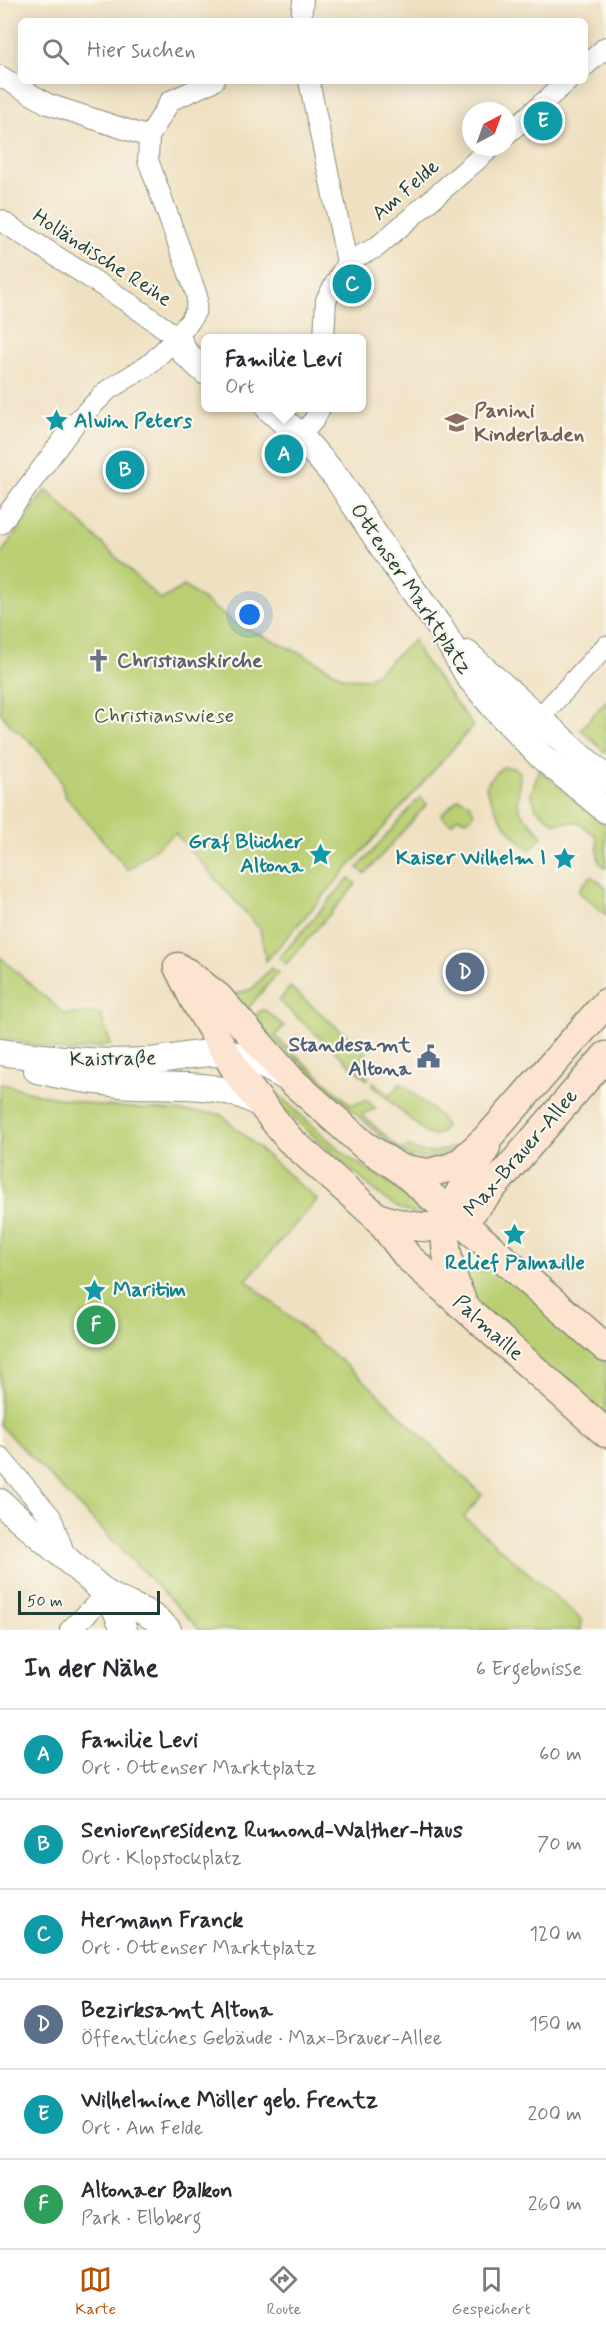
<!DOCTYPE html>
<html lang="de">
<head>
<meta charset="utf-8">
<style>
  :root { --surface:#fff; --page:#f7f7f7; --text:#2b2b33; --muted:#7c7c81; --line:#e1e1e2; --accent:#b45309 }
  body { margin:0; font-family:Mynerve,sans-serif; background:var(--page); color:var(--text) }
  .compass { position:absolute; left:462px; top:102px; width:54px; height:54px; border-radius:50%; background:var(--surface); box-shadow:0 3px 15px #0003; rotate:41deg }
  .scale { position:absolute; left:18px; bottom:15px; width:142px; box-sizing:border-box; padding-left:6px; border:3px solid #1f3d34; border-top:0; font-size:16px; line-height:21px; white-space:nowrap; color:#1f3d34; -webkit-text-stroke:4px #fbf7ec; paint-order:stroke }
  .you { position:absolute; left:250px; top:615px; width:21px; height:21px; margin:-15px; border:4px solid #fff; border-radius:50%; background:#1a73e8; box-shadow:0 0 0 9px #1a73e833 }
  .badge { display:grid; place-items:center; width:39px; height:39px; border-radius:50%; background:var(--accent); color:#fff; font-size:20px; font-weight:700 }
  .pin { position:absolute; translate:-50% -50%; border:3px solid #fff; box-shadow:0 2px 6px #0006 }
  .popup { position:absolute; left:201px; top:334px; width:165px; height:78px; box-sizing:border-box; display:grid; place-content:center; border-radius:9px; background:var(--surface); filter:drop-shadow(0 2px 4px #0005); font-size:20px; white-space:nowrap; color:var(--muted) }
  .popup b { font-size:22px; color:var(--text) }
  .popup::after { content:''; position:absolute; left:50%; top:100%; margin-left:-12px; border:12px solid transparent; border-top-color:var(--surface) }
  .list { margin:0; padding:0; list-style:none }
  h2 { display:flex; justify-content:space-between; align-items:center; height:78px; margin:0; padding:0 24px; font-size:26px }
  h2 small { font-size:20px; font-weight:400; color:var(--muted) }
  .list li { display:grid; grid-template-columns:39px 1fr auto; gap:18px; align-items:center; box-sizing:border-box; height:90px; padding:0 24px; border-top:2px solid var(--line) }
  .list b { display:block; font-size:22px; white-space:nowrap }
  .list p { margin:0; font-size:20px; white-space:nowrap; color:var(--muted) }
  .list em { font-size:20px; font-style:normal; color:var(--muted) }
  .icon { flex:none; width:33px; height:33px; fill:none; stroke:currentColor; stroke-width:2; stroke-linecap:round; stroke-linejoin:round }
  .map { position:relative; flex:none; width:606px; height:1630px; overflow:hidden }
  .search { position:absolute; background:var(--surface); box-shadow:0 3px 15px #0003; left:18px; right:18px; top:18px; height:66px; display:flex; align-items:center; gap:15px; box-sizing:border-box; padding:0 21px; border-radius:9px; color:var(--muted); font-size:22px }
  .sheet { height:618px; background:var(--surface) }
  nav { display:flex; justify-content:space-around; align-items:center; box-sizing:border-box; height:84px; border-top:2px solid var(--line); background:var(--surface); font-size:16px; color:var(--muted) }
  nav a { display:grid; justify-items:center; gap:3px }
  nav .on { color:var(--accent) }
  .map>svg:first-child { display:block }
  .green { fill:#bacf73; stroke:#6c8654; stroke-width:1.5 }
  .lines { fill:none; stroke-linecap:round; stroke-linejoin:round }
  .minor-casing { stroke:#878e7a; stroke-width:22 }
  .tertiary-casing { stroke:#878e7a; stroke-width:28 }
  .secondary-casing { stroke:#878e7a; stroke-width:31 }
  .minor { stroke:#fff; stroke-width:20 }
  .tertiary { stroke:#fff; stroke-width:26 }
  .secondary { stroke:#fde4d0; stroke-width:28 }
  .labels { text-anchor:middle; dominant-baseline:central; stroke-width:4.5; stroke-linejoin:round; paint-order:stroke }
  .street-label { font-size:21px; fill:#1f3d34; stroke:#fbf7ec }
  .education-label { font-size:21px; font-weight:bold; fill:#785e54; stroke:#fbf7ec; text-anchor:start }
  .culture-label { font-size:21px; font-weight:bold; fill:#0d838f; stroke:#fbf7ec; text-anchor:start }
  .worship-label { font-size:21px; font-weight:bold; fill:#5b616d; stroke:#fbf7ec; text-anchor:start }
  .park-label { font-size:21px; fill:#3e5a41; stroke:#fbf7ec }
  .service-label { font-size:21px; font-weight:bold; fill:#4e5e75; stroke:#fbf7ec; text-anchor:end }
</style>
</head>
<body>
<div class="map">
<svg width="606" height="1630" viewBox="0 0 606 1630">
  <rect width="100%" height="100%" fill="#fbf7ec"/>
  <filter id="ink" filterUnits="userSpaceOnUse"><feTurbulence type="fractalNoise" baseFrequency=".0167" numOctaves="2"/><feDisplacementMap in="SourceGraphic" scale="12" xChannelSelector="R" yChannelSelector="G"/><feConvolveMatrix kernelMatrix="1 2 1 2 8 2 1 2 1" color-interpolation-filters="sRGB"/></filter>
  <filter id="wash" filterUnits="userSpaceOnUse"><feTurbulence type="fractalNoise" baseFrequency=".008" numOctaves="4" result="noise"/><feDisplacementMap in="SourceGraphic" scale="24" xChannelSelector="R" yChannelSelector="G"/><feGaussianBlur stdDeviation="1.35" result="paint"/><feColorMatrix in="noise" values="0 0 0 0 0 0 0 0 0 0 0 0 0 0 0 0 0 1.4 0 .05"/><feComposite in="paint" operator="in"/></filter>
  <g filter="url(#wash)">
    <rect width="100%" height="100%" fill="#efe0c1"/>
    <g class="green">
      <path d="M46,490l115,110 23,-14 51,37 71,33 39,22 20,1 10,-5 39,-34 7,16 52,70 -207,235 -6,-32 -85,-96 -47,37 -63,-74 -7,-22 -28,-33 -19,-15 -11,-14v-157z"/>
      <path d="M606,701v52l-25,-24z"/>
      <path d="M502,767l12,1 6,4c-2,40 -8,35 23,63l-13,15c-23,-19 -33,-34 -44,-62l3,-7z"/>
      <path d="M539,770l67,55v43l-7,-6 -3,-26 -19,-14 -23,1 -18,-15 -5,-14z"/>
      <path d="M420,797l7,7 -62,70 -7,-6z"/>
      <path d="M459,798l10,5 5,9 -3,6 -6,2 -7,-3 -7,7 -10,-9z"/>
      <path d="M591,876l15,11v28l-28,-24z"/>
      <path d="M349,878l7,6 -70,80 -7,-6z"/>
      <path d="M0,957l64,57 36,-1 11,32 -41,7 -70,-14z"/>
      <path d="M271,968l7,5 -30,35 -5,2 -11,-15 20,-6z"/>
      <path d="M290,987l77,66 -12,13 14,12 -2,2 -88,-79z"/>
      <path d="M265,1010l19,16 -9,10 76,69 16,-5 9,9 -15,5 40,36 9,-3c13,10 31,3 45,0v5c-27,7 -41,11 -65,-7l-137,-124 7,-10z"/>
      <path d="M374,1082l15,14 12,-13 39,34 5,9 -4,7 -8,3 -7,-3 -54,-48z"/>
      <path d="M0,1083l42,12 61,11 117,8 97,86 -71,80 122,104 114,111 -18,22 118,103 -1,10h-381l-200,-205z"/>
      <path d="M267,1085l82,73 56,34 26,22c-19,1 -33,-5 -48,-16l-101,-90 -18,-22z"/>
      <path d="M456,1266c13,3 29,10 39,0l111,93v62l-126,-113z"/>
    </g>
  </g>
  <g filter="url(#ink)">
    <g class="lines">
      <defs>
        <g id="minor">
          <path d="M301,21l2,-21"/>
          <path d="M585,66l21,-19"/>
          <path d="M0,76l48,28 101,33"/>
          <path d="M309,81l38,181"/>
          <path d="M507,134l61,-53"/>
          <path d="M149,137l21,-36 44,-20"/>
          <path d="M0,220l132,85 45,32"/>
          <path d="M347,262l30,-15 115,-100"/>
          <path d="M324,338l2,-38 21,-38"/>
          <path d="M300,436l14,-16 6,-12"/>
          <path d="M0,524l77,-103 31,-31 42,-26 27,-27 13,-16 6,-11 1,-14 -49,-136 1,-23"/>
          <path d="M538,719l68,-73"/>
          <path d="M0,1457l51,60 15,41"/>
          <path d="M70,1630l37,-36"/>
        </g>
        <g id="tertiary">
          <path d="M177,337l7,15 22,20"/>
          <path d="M269,408l31,28 37,42 55,83 49,68 28,48 25,30 48,50 64,53"/>
          <path d="M467,654l139,125"/>
          <path d="M0,1052c48,6 97,12 146,9 31,-2 65,-13 95,-5 16,5 31,14 46,22"/>
          <path d="M37,1070c27,7 54,11 83,14 46,4 106,-5 144,23"/>
          <path d="M0,1502l107,92c25,15 39,13 61,36"/>
          <path d="M107,1594l7,11 10,25"/>
        </g>
        <g id="secondary">
          <path d="M178,967l17,34 45,76 49,62 88,78 31,40 198,176"/>
          <path d="M186,972l32,25 74,84 72,64 35,23 207,180"/>
          <path d="M399,1168l29,5 24,-6 10,-6 29,-27 115,-131"/>
          <path d="M377,1217c28,10 55,14 84,7"/>
          <path d="M461,1224l145,-168"/>
          <path d="M462,1301c-11,-26 -23,-60 -12,-89 9,-23 26,-42 36,-65"/>
        </g>
      </defs>
      <use href="#minor" class="minor-casing"/>
      <use href="#tertiary" class="tertiary-casing"/>
      <use href="#secondary" class="secondary-casing"/>
      <use href="#minor" class="minor"/>
      <use href="#tertiary" class="tertiary"/>
      <use href="#secondary" class="secondary"/>
    </g>
  </g>
  <defs>
    <symbol id="sight-bare" viewBox="-9 -9 18 18"><path d="M0-6L1.8-2.2L6-1.7L2.9 1.2L3.7 5.4L0 3.3L-3.7 5.4L-2.9 1.2L-6-1.7L-1.8-2.2Z" fill="#0f9aa8" stroke="#fbf7ec" stroke-width="2.5" paint-order="stroke"/></symbol>
    <symbol id="school-bare" viewBox="-9 -9 18 18"><path d="M0-5L7-2L0 1L-7-2ZM-4 1L0 2.5L4 1V4Q0 6-4 4Z" fill="#8d6e63" stroke="#fbf7ec" stroke-width="2.5" paint-order="stroke"/></symbol>
    <symbol id="church-bare" viewBox="-9 -9 18 18"><path d="M-1.2-6h2.4v3.5h3.3v2.4h-3.3V6h-2.4V-.1h-3.3v-2.4h3.3Z" fill="#6b7280" stroke="#fbf7ec" stroke-width="2.5" paint-order="stroke"/></symbol>
    <symbol id="civic-bare" viewBox="-9 -9 18 18"><path d="M-.6-6.5H3V-4.5H.6V-3L4-1V1h2V6H-6V1h2V-1L-.6-3ZM-1.2 2.5V6h2.4V2.5Z" fill="#5c6f8a" stroke="#fbf7ec" stroke-width="2.5" paint-order="stroke"/></symbol>
  </defs>
  <g fill-rule="evenodd">
    <use href="#sight-bare" x="40" y="404" width="33" height="33"/>
    <use href="#school-bare" x="440" y="406" width="33" height="33"/>
    <use href="#church-bare" x="82" y="644" width="33" height="33"/>
    <use href="#sight-bare" x="304" y="838" width="33" height="33"/>
    <use href="#sight-bare" x="548" y="842" width="33" height="33"/>
    <use href="#civic-bare" x="412" y="1040" width="33" height="33"/>
    <use href="#sight-bare" x="498" y="1218" width="33" height="33"/>
    <use href="#sight-bare" x="78" y="1274" width="33" height="33"/>
  </g>
  <g class="labels">
    <g class="street-label">
      <text transform="translate(406 190) rotate(-41)">Am Felde</text>
      <text transform="translate(102 258) rotate(33)">Holländische Reihe</text>
      <text transform="translate(411 589) rotate(56)">Ottenser Marktplatz</text>
      <text transform="translate(113 1059) rotate(-1)">Kaistraße</text>
      <text transform="translate(521 1153) rotate(-49)">Max-Brauer-Allee</text>
      <text transform="translate(488 1328) rotate(42)">Palmaille</text>
    </g>
    <g class="education-label">
      <text x="474" y="411">Panini<tspan x="474" dy="24">Kinderladen</tspan></text>
    </g>
    <g class="culture-label">
      <text x="74" y="421">Alwin Peters</text>
      <text x="303" y="842" text-anchor="end">Graf Blücher<tspan x="303" dy="24">Altona</tspan></text>
      <text x="546" y="858" text-anchor="end">Kaiser Wilhelm I</text>
      <text x="515" y="1263" text-anchor="middle">Relief Palmaille</text>
      <text x="113" y="1290">Maritim</text>
    </g>
    <g class="worship-label">
      <text x="117" y="661">Christianskirche</text>
    </g>
    <g class="park-label">
      <text x="164" y="716">Christianswiese</text>
    </g>
    <g class="service-label">
      <text x="411" y="1045">Standesamt<tspan x="411" dy="24">Altona</tspan></text>
    </g>
  </g>
</svg>
<svg class="compass" viewBox="-18 -18 36 36"><path d="M0-13l5 13h-10z" fill="#e53935"/><path d="M0 13l5-13h-10z" fill="#7c7c81"/></svg>
<div class="scale">50 m</div>
<div class="you"></div>
<div class="pin badge" style="left:284px;top:454px;background:#0f9aa8">A</div>
<div class="popup"><b>Familie Levi</b>Ort</div>
<div class="pin badge" style="left:125px;top:470px;background:#0f9aa8">B</div>
<div class="pin badge" style="left:352px;top:284px;background:#0f9aa8">C</div>
<div class="pin badge" style="left:465px;top:972px;background:#5c6f8a">D</div>
<div class="pin badge" style="left:543px;top:121px;background:#0f9aa8">E</div>
<div class="pin badge" style="left:96px;top:1325px;background:#2e9e5b">F</div>
<div class="search"><svg class="icon" aria-label="search" viewBox="0 0 24 24"><circle cx="10" cy="10" r="6"/><path d="M15 15l6 6"/></svg>Hier suchen</div>
</div>
<section class="sheet">
<h2>In der Nähe<small>6 Ergebnisse</small></h2>
<ul class="list">
<li><span class="badge" style="background:#0f9aa8">A</span><div><b>Familie Levi</b><p>Ort · Ottenser Marktplatz</p></div><em>60 m</em></li>
<li><span class="badge" style="background:#0f9aa8">B</span><div><b>Seniorenresidenz Rumond-Walther-Haus</b><p>Ort · Klopstockplatz</p></div><em>70 m</em></li>
<li><span class="badge" style="background:#0f9aa8">C</span><div><b>Hermann Franck</b><p>Ort · Ottenser Marktplatz</p></div><em>120 m</em></li>
<li><span class="badge" style="background:#5c6f8a">D</span><div><b>Bezirksamt Altona</b><p>Öffentliches Gebäude · Max-Brauer-Allee</p></div><em>150 m</em></li>
<li><span class="badge" style="background:#0f9aa8">E</span><div><b>Wilhelmine Möller geb. Frentz</b><p>Ort · Am Felde</p></div><em>200 m</em></li>
<li><span class="badge" style="background:#2e9e5b">F</span><div><b>Altonaer Balkon</b><p>Park · Elbberg</p></div><em>260 m</em></li>
</ul>
</section>
<nav>
<a class="on"><svg class="icon" aria-label="map" viewBox="0 0 24 24"><path d="M3 6l6-2 6 2 6-2v14l-6 2-6-2-6 2zM9 4v14M15 6v14"/></svg>Karte</a>
<a><svg class="icon" aria-label="directions" viewBox="0 0 24 24"><path d="M12 3l9 9-9 9-9-9zM9 14v-3h6M13 9l2 2-2 2"/></svg>Route</a>
<a><svg class="icon" aria-label="saved" viewBox="0 0 24 24"><path d="M7 4h10v16l-5-4-5 4z"/></svg>Gespeichert</a>
</nav>
</body>
</html>
